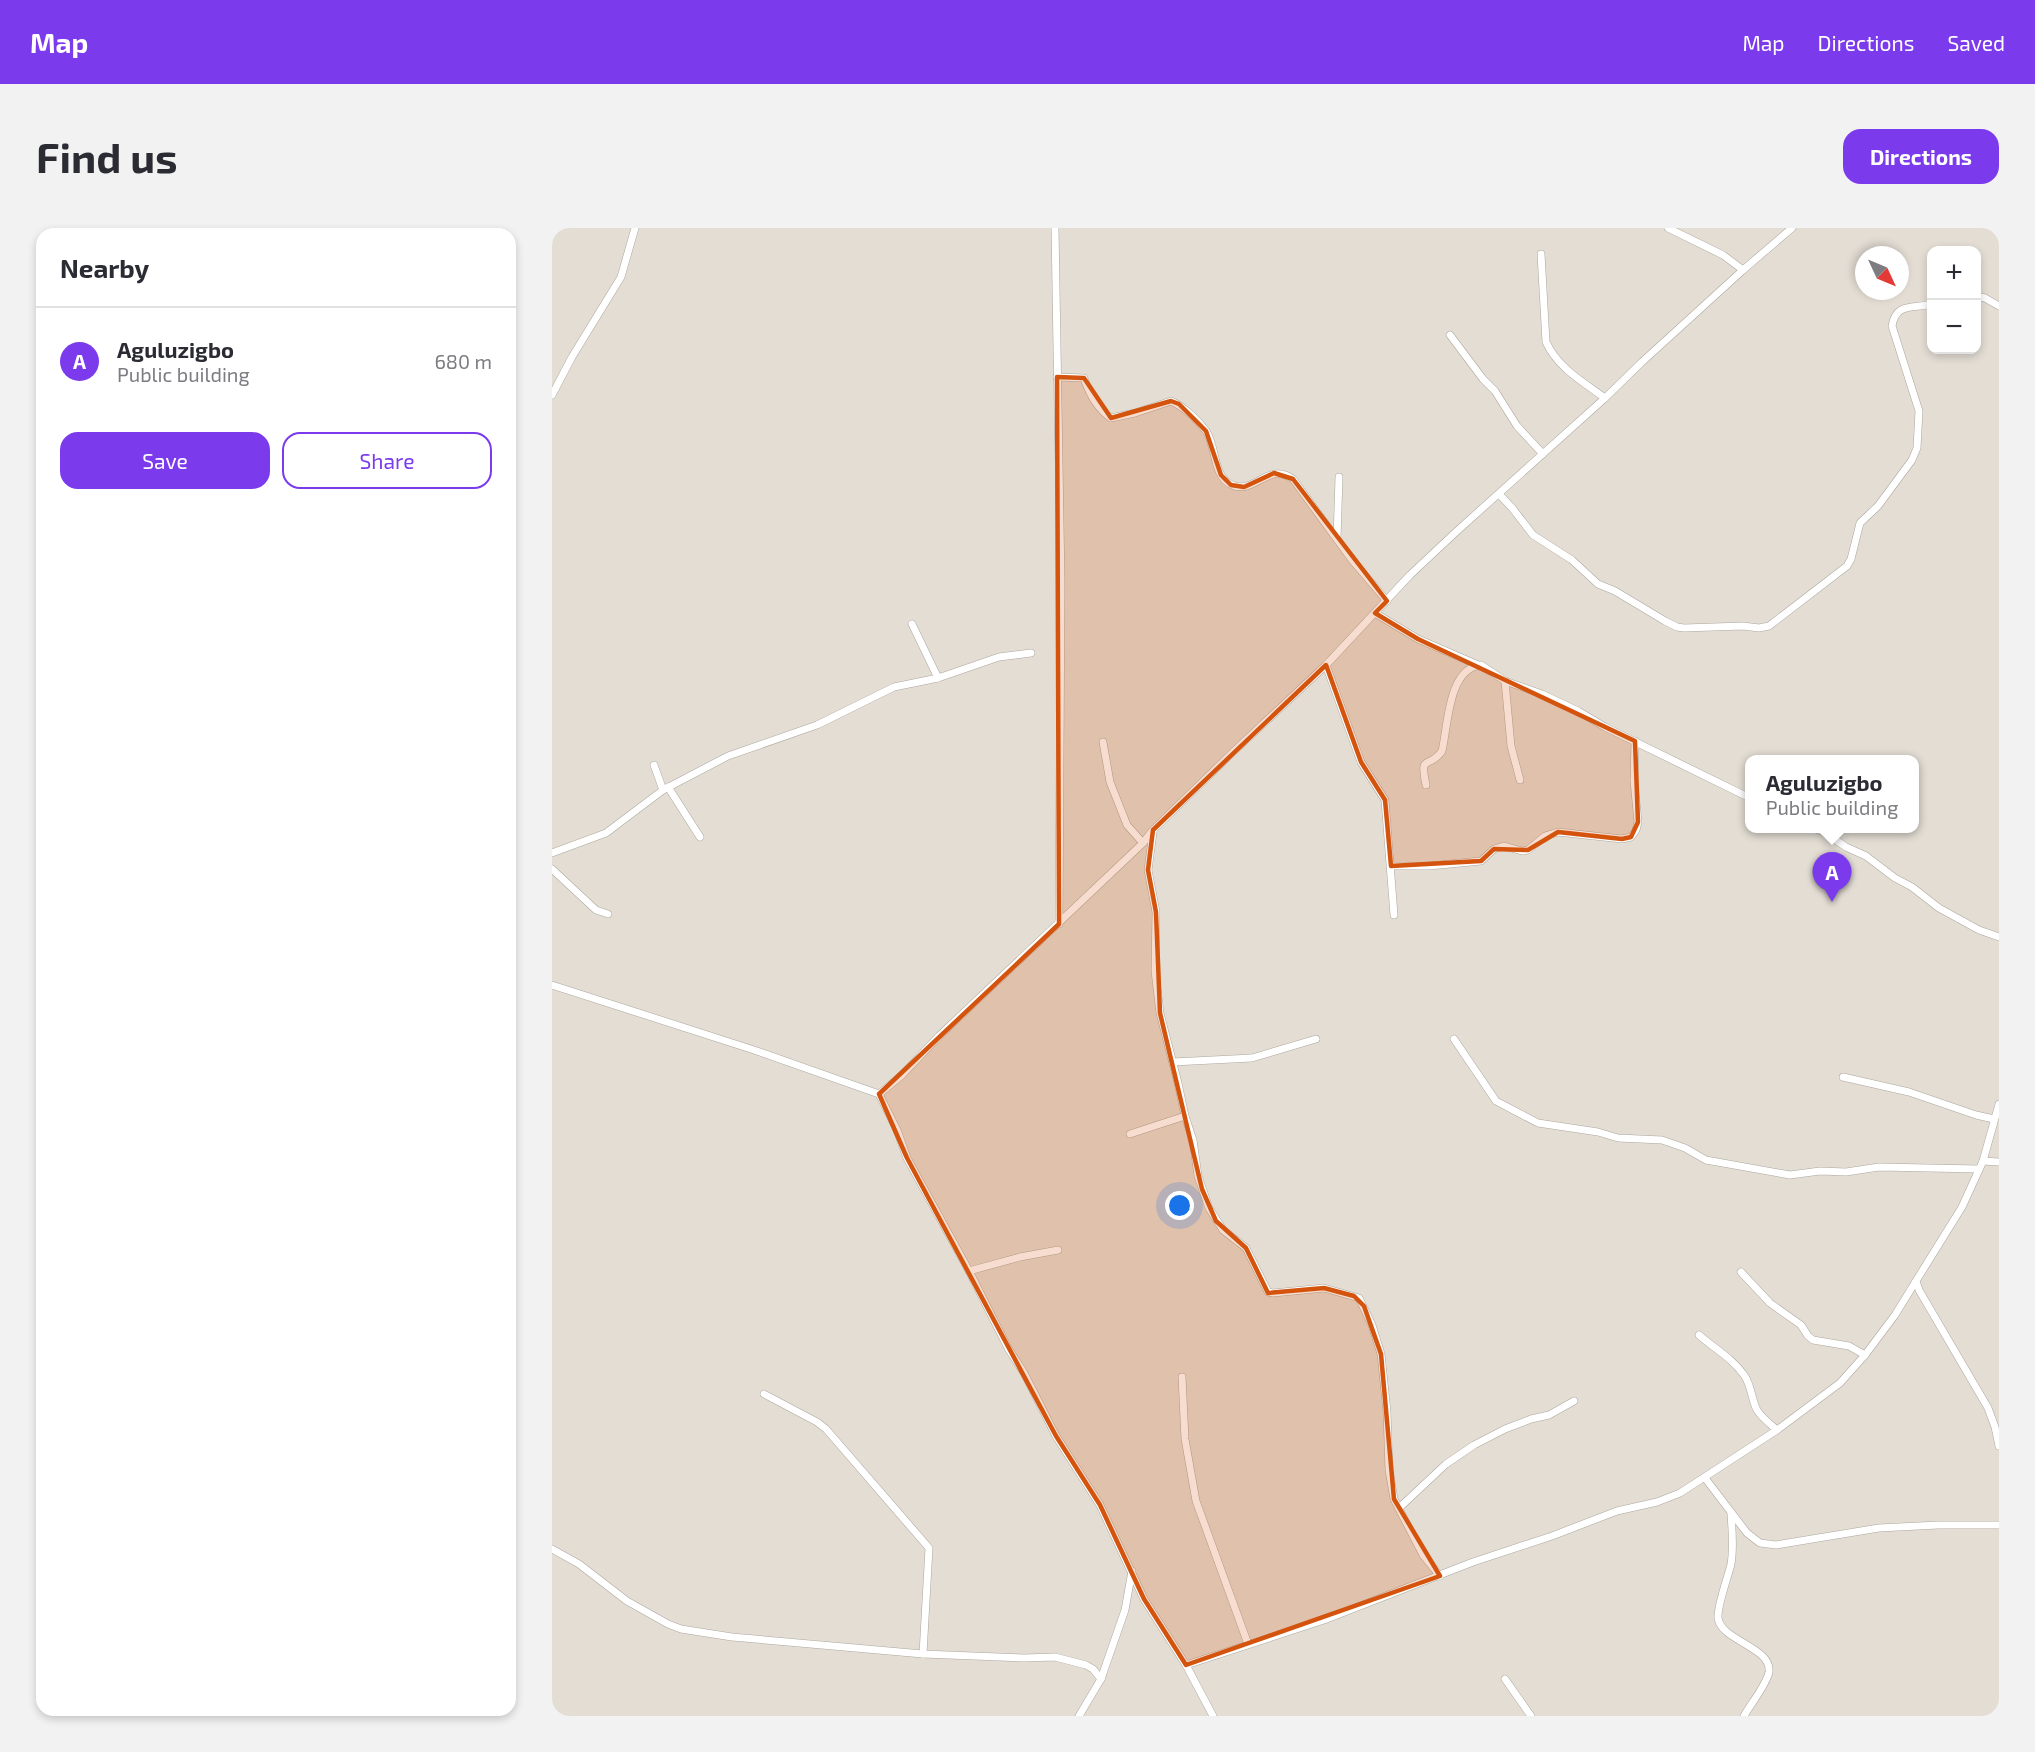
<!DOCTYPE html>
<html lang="en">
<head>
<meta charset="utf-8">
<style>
  :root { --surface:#fff; --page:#f2f2f3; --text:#2b2b33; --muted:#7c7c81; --line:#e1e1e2; --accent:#7c3aed }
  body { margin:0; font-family:"Exo 2",sans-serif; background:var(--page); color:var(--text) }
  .controls { position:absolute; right:18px; top:18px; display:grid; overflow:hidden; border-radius:12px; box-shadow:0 3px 9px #0003 }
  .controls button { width:54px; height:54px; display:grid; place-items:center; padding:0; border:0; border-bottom:2px solid var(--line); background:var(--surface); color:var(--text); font:30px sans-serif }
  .compass { position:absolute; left:1303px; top:18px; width:54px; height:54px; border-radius:50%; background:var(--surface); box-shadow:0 3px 9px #0003; rotate:134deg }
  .you { position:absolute; left:628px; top:978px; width:21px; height:21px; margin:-15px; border:4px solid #fff; border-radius:50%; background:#1a73e8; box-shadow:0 0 0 9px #1a73e833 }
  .badge { display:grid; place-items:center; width:39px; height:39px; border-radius:50%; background:var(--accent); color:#fff; font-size:20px; font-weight:700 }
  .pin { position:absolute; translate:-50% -50px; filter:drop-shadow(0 2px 3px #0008) }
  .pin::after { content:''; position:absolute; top:32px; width:21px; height:18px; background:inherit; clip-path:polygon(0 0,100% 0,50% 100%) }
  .popup { position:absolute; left:1193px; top:527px; width:174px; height:78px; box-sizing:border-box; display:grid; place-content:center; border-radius:12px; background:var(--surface); filter:drop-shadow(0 2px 4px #0005); font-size:20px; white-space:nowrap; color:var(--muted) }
  .popup b { font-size:22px; color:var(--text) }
  .popup::after { content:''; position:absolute; left:50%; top:100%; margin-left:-12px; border:12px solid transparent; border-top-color:var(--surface) }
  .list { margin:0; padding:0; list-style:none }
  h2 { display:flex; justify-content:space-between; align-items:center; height:78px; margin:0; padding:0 24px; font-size:26px }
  h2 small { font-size:20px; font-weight:400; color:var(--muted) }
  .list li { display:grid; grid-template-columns:39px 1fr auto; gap:18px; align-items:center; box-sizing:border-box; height:108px; padding:0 24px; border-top:2px solid var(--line) }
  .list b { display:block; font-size:22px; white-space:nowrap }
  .list p { margin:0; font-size:20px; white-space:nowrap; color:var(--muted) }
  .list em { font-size:20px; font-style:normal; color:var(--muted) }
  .actions { display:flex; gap:12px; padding:18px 24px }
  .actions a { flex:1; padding:14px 0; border:2px solid var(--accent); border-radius:18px; text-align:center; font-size:21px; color:var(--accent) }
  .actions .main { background:var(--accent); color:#fff }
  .map { position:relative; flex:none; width:1447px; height:1488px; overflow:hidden; border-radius:18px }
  header { display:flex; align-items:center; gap:36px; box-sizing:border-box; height:84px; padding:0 30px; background:var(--accent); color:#fff }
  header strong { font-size:28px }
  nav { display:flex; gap:33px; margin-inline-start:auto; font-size:21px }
  .intro { display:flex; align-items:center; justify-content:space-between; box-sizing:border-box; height:144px; padding:0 36px }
  h1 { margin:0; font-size:42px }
  .button { padding:15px 27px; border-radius:18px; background:var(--accent); color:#fff; font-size:21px; font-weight:700 }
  main { display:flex; gap:36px; padding:0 36px }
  aside { flex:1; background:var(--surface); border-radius:18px; box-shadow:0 3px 9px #0003 }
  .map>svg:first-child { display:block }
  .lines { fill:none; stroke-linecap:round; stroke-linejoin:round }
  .street-casing { stroke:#aca79e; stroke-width:8 }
  .street { stroke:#fff; stroke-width:7 }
  .marked { fill:#d4530d; fill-opacity:0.2; stroke:#d4530d; stroke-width:4.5; stroke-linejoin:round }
</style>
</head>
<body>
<header>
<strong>Map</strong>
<nav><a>Map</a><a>Directions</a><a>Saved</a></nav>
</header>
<div class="intro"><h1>Find us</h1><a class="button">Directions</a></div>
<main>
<aside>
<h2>Nearby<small></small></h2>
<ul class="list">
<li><span class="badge">A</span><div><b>Aguluzigbo</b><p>Public building</p></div><em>680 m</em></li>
</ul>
<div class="actions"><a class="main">Save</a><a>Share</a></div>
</aside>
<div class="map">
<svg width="1447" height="1488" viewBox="0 0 1447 1488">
  <rect width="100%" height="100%" fill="#e3ddd4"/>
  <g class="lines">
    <defs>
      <g id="street">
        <path d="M503,0l6,354 -2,342"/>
        <path d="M1116,0l55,27 20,15"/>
        <path d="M989,26l5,88c12,26 37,40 59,56"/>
        <path d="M1424,68l9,2 14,8"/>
        <path d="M898,107l33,44 12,12 22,35 26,28"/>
        <path d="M505,149l27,1c5,15 13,31 27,40l24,-5 36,-12c12,5 27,19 35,30 11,16 6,45 26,54 23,10 36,-24 61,-6l59,81 35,41"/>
        <path d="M0,167l20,-38 49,-80 14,-49"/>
        <path d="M947,266l14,15 20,26 39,25 26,24 17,7 50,30 12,6 7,1 59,-2 16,2 10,-2 78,-60 4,-7 9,-36 18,-17 34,-46 5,-12 2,-37 -27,-85c4,-24 21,-17 40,-22"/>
        <path d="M785,311l2,-62"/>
        <path d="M823,385l43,26 60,26"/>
        <path d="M360,396l26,54"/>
        <path d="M774,437l35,97 24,38 9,115"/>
        <path d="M953,453l6,65 9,34"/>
        <path d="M551,514l7,40 17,43 16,18"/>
        <path d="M102,537l9,25"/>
        <path d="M874,557c-7,-33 3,-15 16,-34 6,-25 6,-83 39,-86l24,16 37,13 36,17 27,16 145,71"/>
        <path d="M116,559l32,50"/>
        <path d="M1262,600l10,4 22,15 20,9 29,22 17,9 27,21 40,22 20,7"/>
        <path d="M601,604l-5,38 8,42 -1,59 5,42 18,70 7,33"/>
        <path d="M0,625l54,-20 57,-43 65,-34 89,-31 77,-38 44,-9 61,-21 32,-4"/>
        <path d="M839,638h38l52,-5 13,-12 10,-3 18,5 6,-1 17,-14 13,-4 64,7 9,-2 5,-7 2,-8 -4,-41 1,-40"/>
        <path d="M0,641l44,41 12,4"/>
        <path d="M0,757l202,65 125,44 18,36 10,28 62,113 39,77 16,25 32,63 44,69 44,94 42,66 27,51"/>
        <path d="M902,811l42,62 42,22 60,9 20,6 44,2 23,8 21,12 84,15 30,-4 26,1 33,-5 100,2"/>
        <path d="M621,834l79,-4 64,-19"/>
        <path d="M1291,849l66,15 67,23 18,4"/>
        <path d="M327,866l22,-18 38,-40 204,-193 10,-13 79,-77 94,-88 84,-90 47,-44 148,-133 37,-36 101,-92 49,-42"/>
        <path d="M1447,876l-16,57 -21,46 -46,74 3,9 69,118 7,19 4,19"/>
        <path d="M578,906l55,-18 8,24 5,36 11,32 14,22 23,18 22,44 5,1 51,-5 35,10 13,27 9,29 6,58 2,58 5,29 29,56 17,21"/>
        <path d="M1431,933l16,1"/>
        <path d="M417,1043l51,-14 38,-7"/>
        <path d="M1189,1044l29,31 31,22 7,11 5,4 36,6 16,9"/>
        <path d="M1147,1107c16,14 33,23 45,40 8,11 7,24 13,35 5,8 13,14 20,20"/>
        <path d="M630,1149l3,62 11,62 52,143"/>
        <path d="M212,1166l53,28 9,7 103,119 -6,106"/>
        <path d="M1153,1250l42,55 13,10 16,2 103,-17 59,-3h61"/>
        <path d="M847,1280l47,-44 28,-19 31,-16 26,-10 18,-4 25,-14"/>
        <path d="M1179,1286c1,16 3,33 0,50 -3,13 -14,42 -13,54 3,23 54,29 51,54 -2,12 -19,33 -25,44"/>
        <path d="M0,1321l27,15 48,37 41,23 13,5 51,8 191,17 101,4 31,-1 31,8 7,4 8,10"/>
        <path d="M634,1437l138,-45 149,-58 79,-26 65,-25 40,-9 23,-9 97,-63 63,-47 25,-28 30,-40 21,-34"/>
        <path d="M953,1451l26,37"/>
        <path d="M527,1488l22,-37 24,-69 7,-39"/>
      </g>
    </defs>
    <use href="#street" class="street-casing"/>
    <use href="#street" class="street"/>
  </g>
  <path class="marked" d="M505,149l27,1 27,40 60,-17 8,3 27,27 15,44 10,10 13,2 30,-14 19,6 94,122 -12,12 43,26 217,102 3,81 -7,15 -9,2 -64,-7 -30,18 -34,-1 -13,12 -90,5 -6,-66 -24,-38 -35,-97 -173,165 -5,40 8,42 4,101 42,176 14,32 30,27 22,45 56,-5 30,8 10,10 17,48 13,145 46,77 -254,89 -42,-66 -44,-94 -44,-69 -149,-278 -28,-64 180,-170z"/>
</svg>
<div class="controls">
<button>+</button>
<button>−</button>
</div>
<svg class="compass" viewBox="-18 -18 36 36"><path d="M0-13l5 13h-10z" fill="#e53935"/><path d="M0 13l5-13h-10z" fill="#7c7c81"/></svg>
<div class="you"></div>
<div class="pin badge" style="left:1280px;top:674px">A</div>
<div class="popup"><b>Aguluzigbo</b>Public building</div>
</div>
</main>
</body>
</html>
